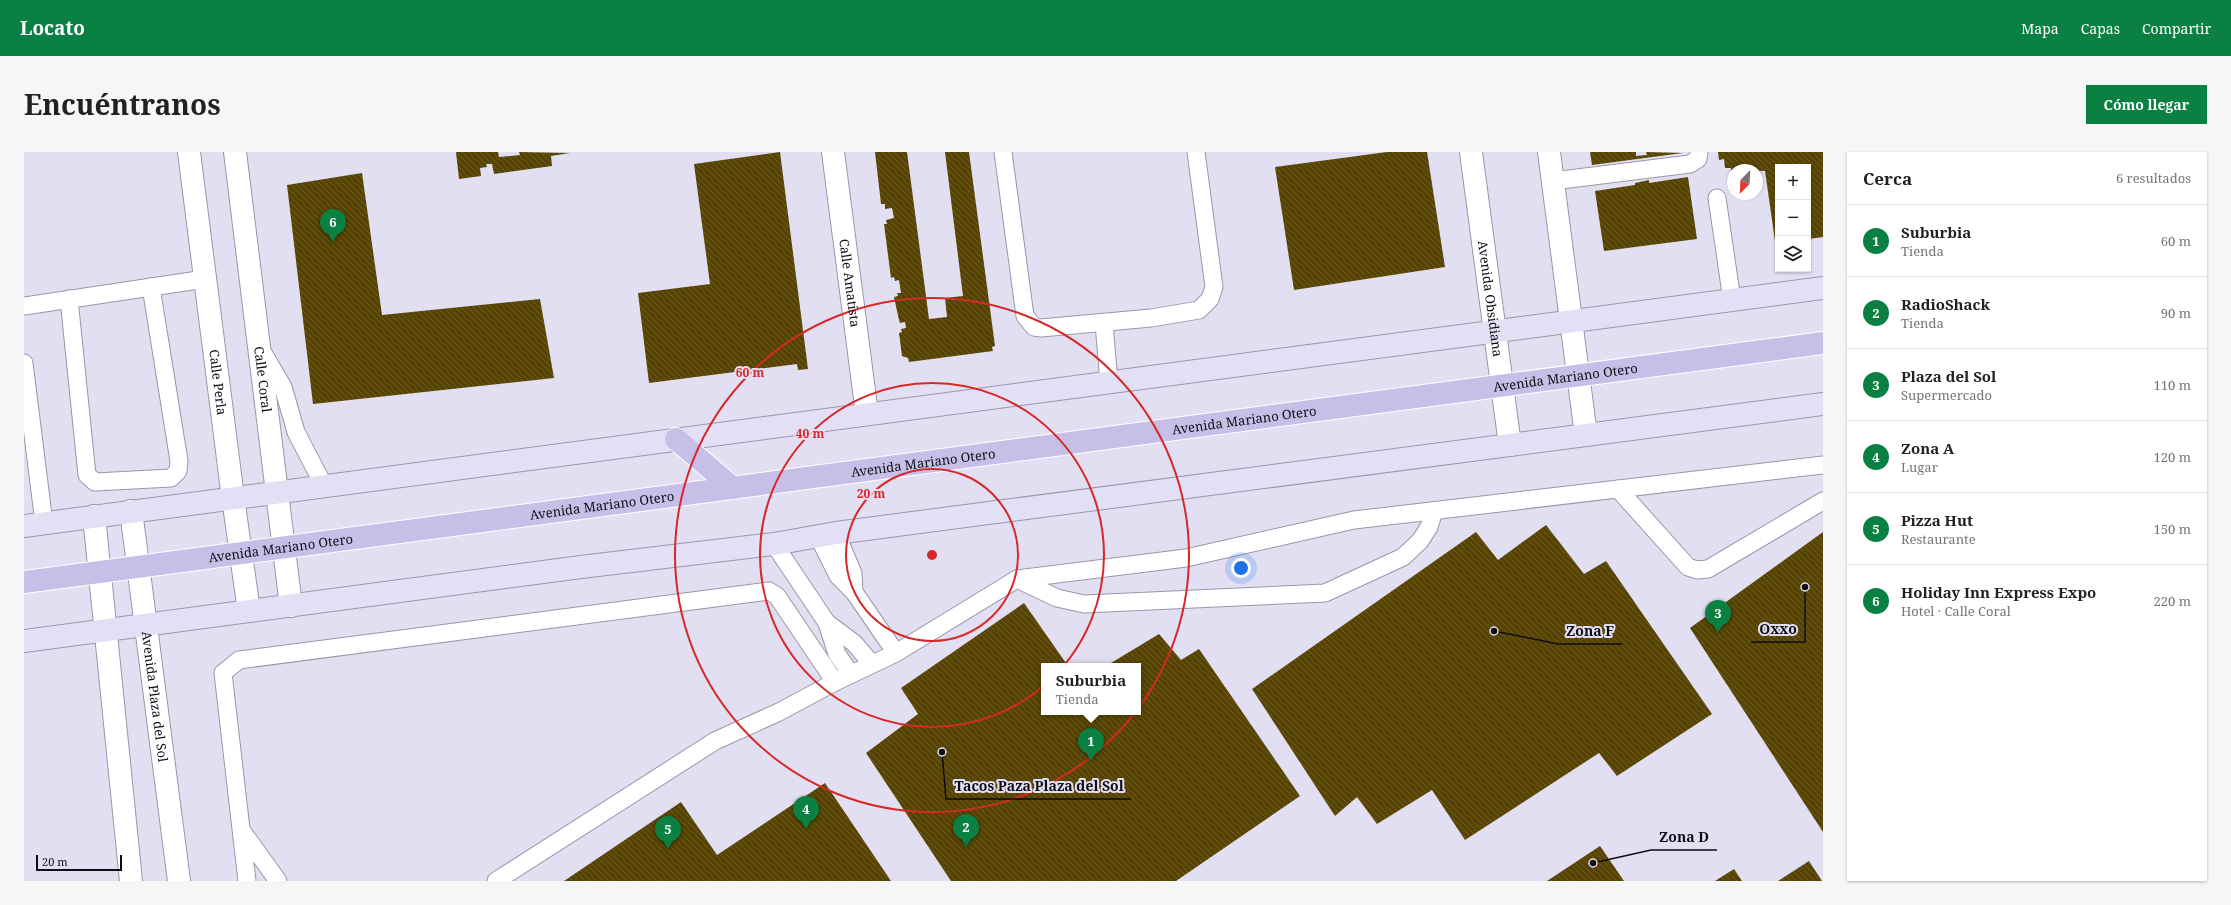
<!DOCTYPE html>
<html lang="es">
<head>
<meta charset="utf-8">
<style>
  :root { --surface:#fff; --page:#f6f6f6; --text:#202124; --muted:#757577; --line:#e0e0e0; --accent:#0b8043 }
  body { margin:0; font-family:"Noto Serif",serif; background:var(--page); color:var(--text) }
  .controls { position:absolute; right:12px; top:12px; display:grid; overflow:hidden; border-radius:0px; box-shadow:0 1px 3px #0004 }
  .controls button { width:36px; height:36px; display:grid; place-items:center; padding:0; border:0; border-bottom:1px solid var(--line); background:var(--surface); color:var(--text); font:20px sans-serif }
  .compass { position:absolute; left:1703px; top:12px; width:36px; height:36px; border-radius:50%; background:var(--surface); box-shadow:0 1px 3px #0004; rotate:204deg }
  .scale { position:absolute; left:12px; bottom:10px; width:86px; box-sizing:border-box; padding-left:4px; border:2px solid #0e0d13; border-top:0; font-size:11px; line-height:14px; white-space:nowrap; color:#0e0d13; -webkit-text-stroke:3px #e3dff3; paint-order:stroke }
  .you { position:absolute; left:1217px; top:416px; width:14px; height:14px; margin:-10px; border:3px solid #fff; border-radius:50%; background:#1a73e8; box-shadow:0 0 0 6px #1a73e833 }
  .badge { display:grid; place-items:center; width:26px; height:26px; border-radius:50%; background:var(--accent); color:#fff; font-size:13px; font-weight:700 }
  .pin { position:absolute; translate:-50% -33px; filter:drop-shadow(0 1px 2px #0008) }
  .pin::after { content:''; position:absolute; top:21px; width:14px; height:12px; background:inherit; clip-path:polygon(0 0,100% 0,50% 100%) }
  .popup { position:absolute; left:1017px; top:511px; width:100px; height:52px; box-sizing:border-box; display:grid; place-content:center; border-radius:0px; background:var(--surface); filter:drop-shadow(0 1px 3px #0005); font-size:13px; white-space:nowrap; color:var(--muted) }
  .popup b { font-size:15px; color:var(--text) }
  .popup::after { content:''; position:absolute; left:50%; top:100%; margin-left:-8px; border:8px solid transparent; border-top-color:var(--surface) }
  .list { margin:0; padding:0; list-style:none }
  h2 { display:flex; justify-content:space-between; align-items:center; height:52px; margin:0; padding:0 16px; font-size:17px }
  h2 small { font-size:13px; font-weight:400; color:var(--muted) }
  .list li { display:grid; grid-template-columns:26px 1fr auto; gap:12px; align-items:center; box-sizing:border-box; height:72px; padding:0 16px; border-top:1px solid var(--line) }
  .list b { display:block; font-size:15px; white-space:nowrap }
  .list p { margin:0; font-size:13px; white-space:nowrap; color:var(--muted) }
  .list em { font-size:13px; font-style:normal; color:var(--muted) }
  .icon { flex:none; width:22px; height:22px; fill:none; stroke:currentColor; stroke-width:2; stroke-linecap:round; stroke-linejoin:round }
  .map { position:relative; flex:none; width:1799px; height:729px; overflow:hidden; border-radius:0px }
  header { display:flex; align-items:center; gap:24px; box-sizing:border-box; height:56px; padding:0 20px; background:var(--accent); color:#fff }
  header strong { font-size:19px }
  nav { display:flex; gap:22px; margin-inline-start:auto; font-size:14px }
  .intro { display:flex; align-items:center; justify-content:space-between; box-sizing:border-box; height:96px; padding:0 24px }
  h1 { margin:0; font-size:28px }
  .button { padding:10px 18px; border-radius:0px; background:var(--accent); color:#fff; font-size:14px; font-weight:700 }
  main { display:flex; gap:24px; padding:0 24px }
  aside { flex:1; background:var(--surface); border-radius:0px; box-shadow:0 1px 3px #0004 }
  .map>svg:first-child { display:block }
  .building { fill:url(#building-back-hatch) }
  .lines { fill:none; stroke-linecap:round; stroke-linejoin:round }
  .service-casing { stroke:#9a96a9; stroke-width:19 }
  .minor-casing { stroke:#9a96a9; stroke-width:24 }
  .tertiary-casing { stroke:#9a96a9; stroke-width:24 }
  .secondary-casing { stroke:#9a96a9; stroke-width:24 }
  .primary-casing { stroke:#fff; stroke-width:24 }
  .service { stroke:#fff; stroke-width:17 }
  .minor { stroke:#fff; stroke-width:22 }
  .tertiary { stroke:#fff; stroke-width:22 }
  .secondary { stroke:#e3dff4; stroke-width:22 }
  .primary { stroke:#c8bfe8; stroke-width:22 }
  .ring { fill:none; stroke:#d62828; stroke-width:2 }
  .labels { text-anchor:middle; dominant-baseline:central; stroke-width:4; stroke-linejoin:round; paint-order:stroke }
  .street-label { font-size:13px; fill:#0e0d13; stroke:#e3dff3 }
  .centre { fill:#d62828; stroke:#e3dff3; stroke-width:2 }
  .ring-label { font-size:12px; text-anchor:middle; font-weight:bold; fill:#d62828; stroke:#e3dff3; stroke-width:4; stroke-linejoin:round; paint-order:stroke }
  .leader { fill:none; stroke:#0e0d13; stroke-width:1.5 }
  .callout-dot { fill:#0e0d13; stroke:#e3dff3; stroke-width:1.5 }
  .callout-label { font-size:14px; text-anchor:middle; font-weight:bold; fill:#0e0d13; stroke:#e3dff3; stroke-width:4; stroke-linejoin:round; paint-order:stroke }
</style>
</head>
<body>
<header>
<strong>Locato</strong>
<nav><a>Mapa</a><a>Capas</a><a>Compartir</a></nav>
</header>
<div class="intro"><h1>Encuéntranos</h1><a class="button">Cómo llegar</a></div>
<main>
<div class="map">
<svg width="1799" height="729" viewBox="0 0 1799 729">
  <defs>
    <pattern id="building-back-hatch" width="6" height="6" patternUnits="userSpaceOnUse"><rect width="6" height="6" fill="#584402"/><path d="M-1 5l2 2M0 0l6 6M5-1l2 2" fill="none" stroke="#6b5b26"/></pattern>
  </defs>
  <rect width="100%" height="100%" fill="#e3dff3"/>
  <g class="building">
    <path d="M432,0h42l1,5 21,-2 -1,-3 51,1 -19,3 1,10 -58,8 -2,-10h-6l1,3 -7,1 1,8 -22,3z"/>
    <path d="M756,0l28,217 -10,1 -1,-6 -148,19 -11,-90 72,-9 -16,-120z"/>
    <path d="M851,0h32l22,167 18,-2 -2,-19 18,-2 -18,-144h24l26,194 -3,1 1,4 -84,11 -1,-4 -6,-2 -3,-23 3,-1 -1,-3 5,-1 -1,-6 -5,1 -1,-3 -5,-23 4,-1 -1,-3h4l-2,-13 -4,1 -1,-4 -3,1 -7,-54h3l-1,-4 8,-2 -2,-10 -7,1v-5h-4z"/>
    <path d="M1363,0h40l18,115 -151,23 -19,-123z"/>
    <path d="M1566,0h46v4l11,-1 -1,-3 37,1 -91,12z"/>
    <path d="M1694,0h105v85l-15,2v-72h-30v73l-3,1 -10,-70 -32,-1 -1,5 -1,-7h-6l-1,-9 -5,1z"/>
    <path d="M338,21l20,142 158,-16 14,79 -241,26 -26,-219z"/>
    <path d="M1664,25l9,62 -93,12 -9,-60 40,-6v-2l14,-3v3z"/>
    <path d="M1522,373l38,49 22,-13 106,153 -95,62 -18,-23 -134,87 -33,-50 -55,34 -20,-27 -22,19 -83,-127 224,-157 22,28z"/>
    <path d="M1799,380v300l-133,-204z"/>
    <path d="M1000,451l44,63h-24v46h94v-46h-32l53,-32 22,26 18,-11 101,147 -124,85h-225l-85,-128 52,-39 -17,-26z"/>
    <path d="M801,631l66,98h-327l117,-79 36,53z"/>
    <path d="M1576,694l24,35h-77z"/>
    <path d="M1785,709l13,20h-44z"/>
    <path d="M1710,717l8,12h-27z"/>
  </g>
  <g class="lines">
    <defs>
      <g id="service">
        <path d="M979,0l22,164 9,11 7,1 110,-10 48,-8 11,-11 4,-12 -18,-135"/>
        <path d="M1529,29l137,-17 8,-5 1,-7"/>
        <path d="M1693,46l15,102"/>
        <path d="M45,147l18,176 8,7 76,-4 7,-7 1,-10 -28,-174"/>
        <path d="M0,154l181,-27"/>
        <path d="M1080,171l5,60"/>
        <path d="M238,199l21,36 13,45 28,54"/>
        <path d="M0,211l20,160"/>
        <path d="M1594,337l70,78 9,3 11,-1 115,-68"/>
        <path d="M812,381l17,40 1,19"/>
        <path d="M794,384l20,40 16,16 42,61"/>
        <path d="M750,392l53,79 27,20 18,21"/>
        <path d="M993,427l40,19 27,6 241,-11 78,-36 17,-16 9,-14 5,-16"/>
        <path d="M803,471l10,31 14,20"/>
        <path d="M218,679l36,50"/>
        <path d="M223,729l-24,-208 16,-13 530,-69 8,5 58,86"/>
        <path d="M472,729l219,-140 64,-29 56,-30 61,-29 121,-74 169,-21 168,-38 469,-55"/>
      </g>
      <g id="minor">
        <path id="s1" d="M165,0l44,346 16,113"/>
        <path id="s2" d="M211,0l56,454"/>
        <path id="s3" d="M809,0l34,262"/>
      </g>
      <g id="tertiary">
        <path id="s4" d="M1447,0l39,293"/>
        <path d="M1525,0l37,283"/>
        <path id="s5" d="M107,359l48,370"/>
        <path d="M70,364l37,365"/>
      </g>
      <g id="secondary">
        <path d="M0,374l1799,-238"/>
        <path d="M0,489l557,-74 193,-23 62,-11 987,-129"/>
      </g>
      <g id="primary">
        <path d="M652,287l57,49"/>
        <path id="s6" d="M0,430l1799,-239"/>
      </g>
    </defs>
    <use href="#service" class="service-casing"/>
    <use href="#minor" class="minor-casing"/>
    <use href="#tertiary" class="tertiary-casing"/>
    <use href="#secondary" class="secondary-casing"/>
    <use href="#primary" class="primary-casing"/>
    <use href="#service" class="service"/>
    <use href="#minor" class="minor"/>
    <use href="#tertiary" class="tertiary"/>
    <use href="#secondary" class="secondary"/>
    <use href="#primary" class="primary"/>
  </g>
  <g class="ring">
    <circle cx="908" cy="403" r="86"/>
    <circle cx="908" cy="403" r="172"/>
    <circle cx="908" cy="403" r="257"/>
  </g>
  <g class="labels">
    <g class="street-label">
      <text stroke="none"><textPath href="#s3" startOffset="132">Calle Amatista</textPath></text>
      <text stroke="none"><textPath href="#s4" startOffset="148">Avenida Obsidiana</textPath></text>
      <text stroke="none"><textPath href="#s6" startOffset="1555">Avenida Mariano Otero</textPath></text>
      <text stroke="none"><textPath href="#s2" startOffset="229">Calle Coral</textPath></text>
      <text stroke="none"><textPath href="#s1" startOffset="232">Calle Perla</textPath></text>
      <text stroke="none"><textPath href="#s6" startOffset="1231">Avenida Mariano Otero</textPath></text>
      <text stroke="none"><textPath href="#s6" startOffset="907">Avenida Mariano Otero</textPath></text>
      <text stroke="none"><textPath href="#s6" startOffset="583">Avenida Mariano Otero</textPath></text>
      <text stroke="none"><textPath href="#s6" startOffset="259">Avenida Mariano Otero</textPath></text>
      <text stroke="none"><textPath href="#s5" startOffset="187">Avenida Plaza del Sol</textPath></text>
    </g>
  </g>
  <circle cx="908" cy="403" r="6" class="centre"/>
  <g class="ring-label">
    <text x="726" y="225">60 m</text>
    <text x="786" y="286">40 m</text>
    <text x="847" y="346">20 m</text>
  </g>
  <path class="leader" d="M1781 435L1781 490H1727M1470 479L1534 492H1598M918 600L922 647H1107M1569 711L1627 698H1693"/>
  <g class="callout-dot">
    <circle cx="1781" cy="435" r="4"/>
    <circle cx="1470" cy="479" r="4"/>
    <circle cx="918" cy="600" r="4"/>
    <circle cx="1569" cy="711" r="4"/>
  </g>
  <g class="callout-label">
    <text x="1754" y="482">Oxxo</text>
    <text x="1566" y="484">Zona F</text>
    <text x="1015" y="639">Tacos Paza Plaza del Sol</text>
    <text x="1660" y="690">Zona D</text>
  </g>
</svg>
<div class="controls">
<button>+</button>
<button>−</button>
<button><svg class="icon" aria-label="layers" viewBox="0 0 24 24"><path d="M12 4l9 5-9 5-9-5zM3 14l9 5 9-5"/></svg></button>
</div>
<svg class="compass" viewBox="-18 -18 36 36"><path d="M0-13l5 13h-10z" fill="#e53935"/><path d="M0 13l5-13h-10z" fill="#757577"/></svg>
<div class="scale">20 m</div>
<div class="you"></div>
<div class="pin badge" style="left:1067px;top:609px">1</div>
<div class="popup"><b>Suburbia</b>Tienda</div>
<div class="pin badge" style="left:942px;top:695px">2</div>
<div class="pin badge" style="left:1694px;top:481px">3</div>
<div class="pin badge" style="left:782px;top:677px">4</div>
<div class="pin badge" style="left:644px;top:697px">5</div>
<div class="pin badge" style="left:309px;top:90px">6</div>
</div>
<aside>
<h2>Cerca<small>6 resultados</small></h2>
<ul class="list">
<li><span class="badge">1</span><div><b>Suburbia</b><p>Tienda</p></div><em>60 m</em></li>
<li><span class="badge">2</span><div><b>RadioShack</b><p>Tienda</p></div><em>90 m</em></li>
<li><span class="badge">3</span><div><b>Plaza del Sol</b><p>Supermercado</p></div><em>110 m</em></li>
<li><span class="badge">4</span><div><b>Zona A</b><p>Lugar</p></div><em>120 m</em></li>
<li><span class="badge">5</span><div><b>Pizza Hut</b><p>Restaurante</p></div><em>150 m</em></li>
<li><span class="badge">6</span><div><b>Holiday Inn Express Expo</b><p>Hotel · Calle Coral</p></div><em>220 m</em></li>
</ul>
</aside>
</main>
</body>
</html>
